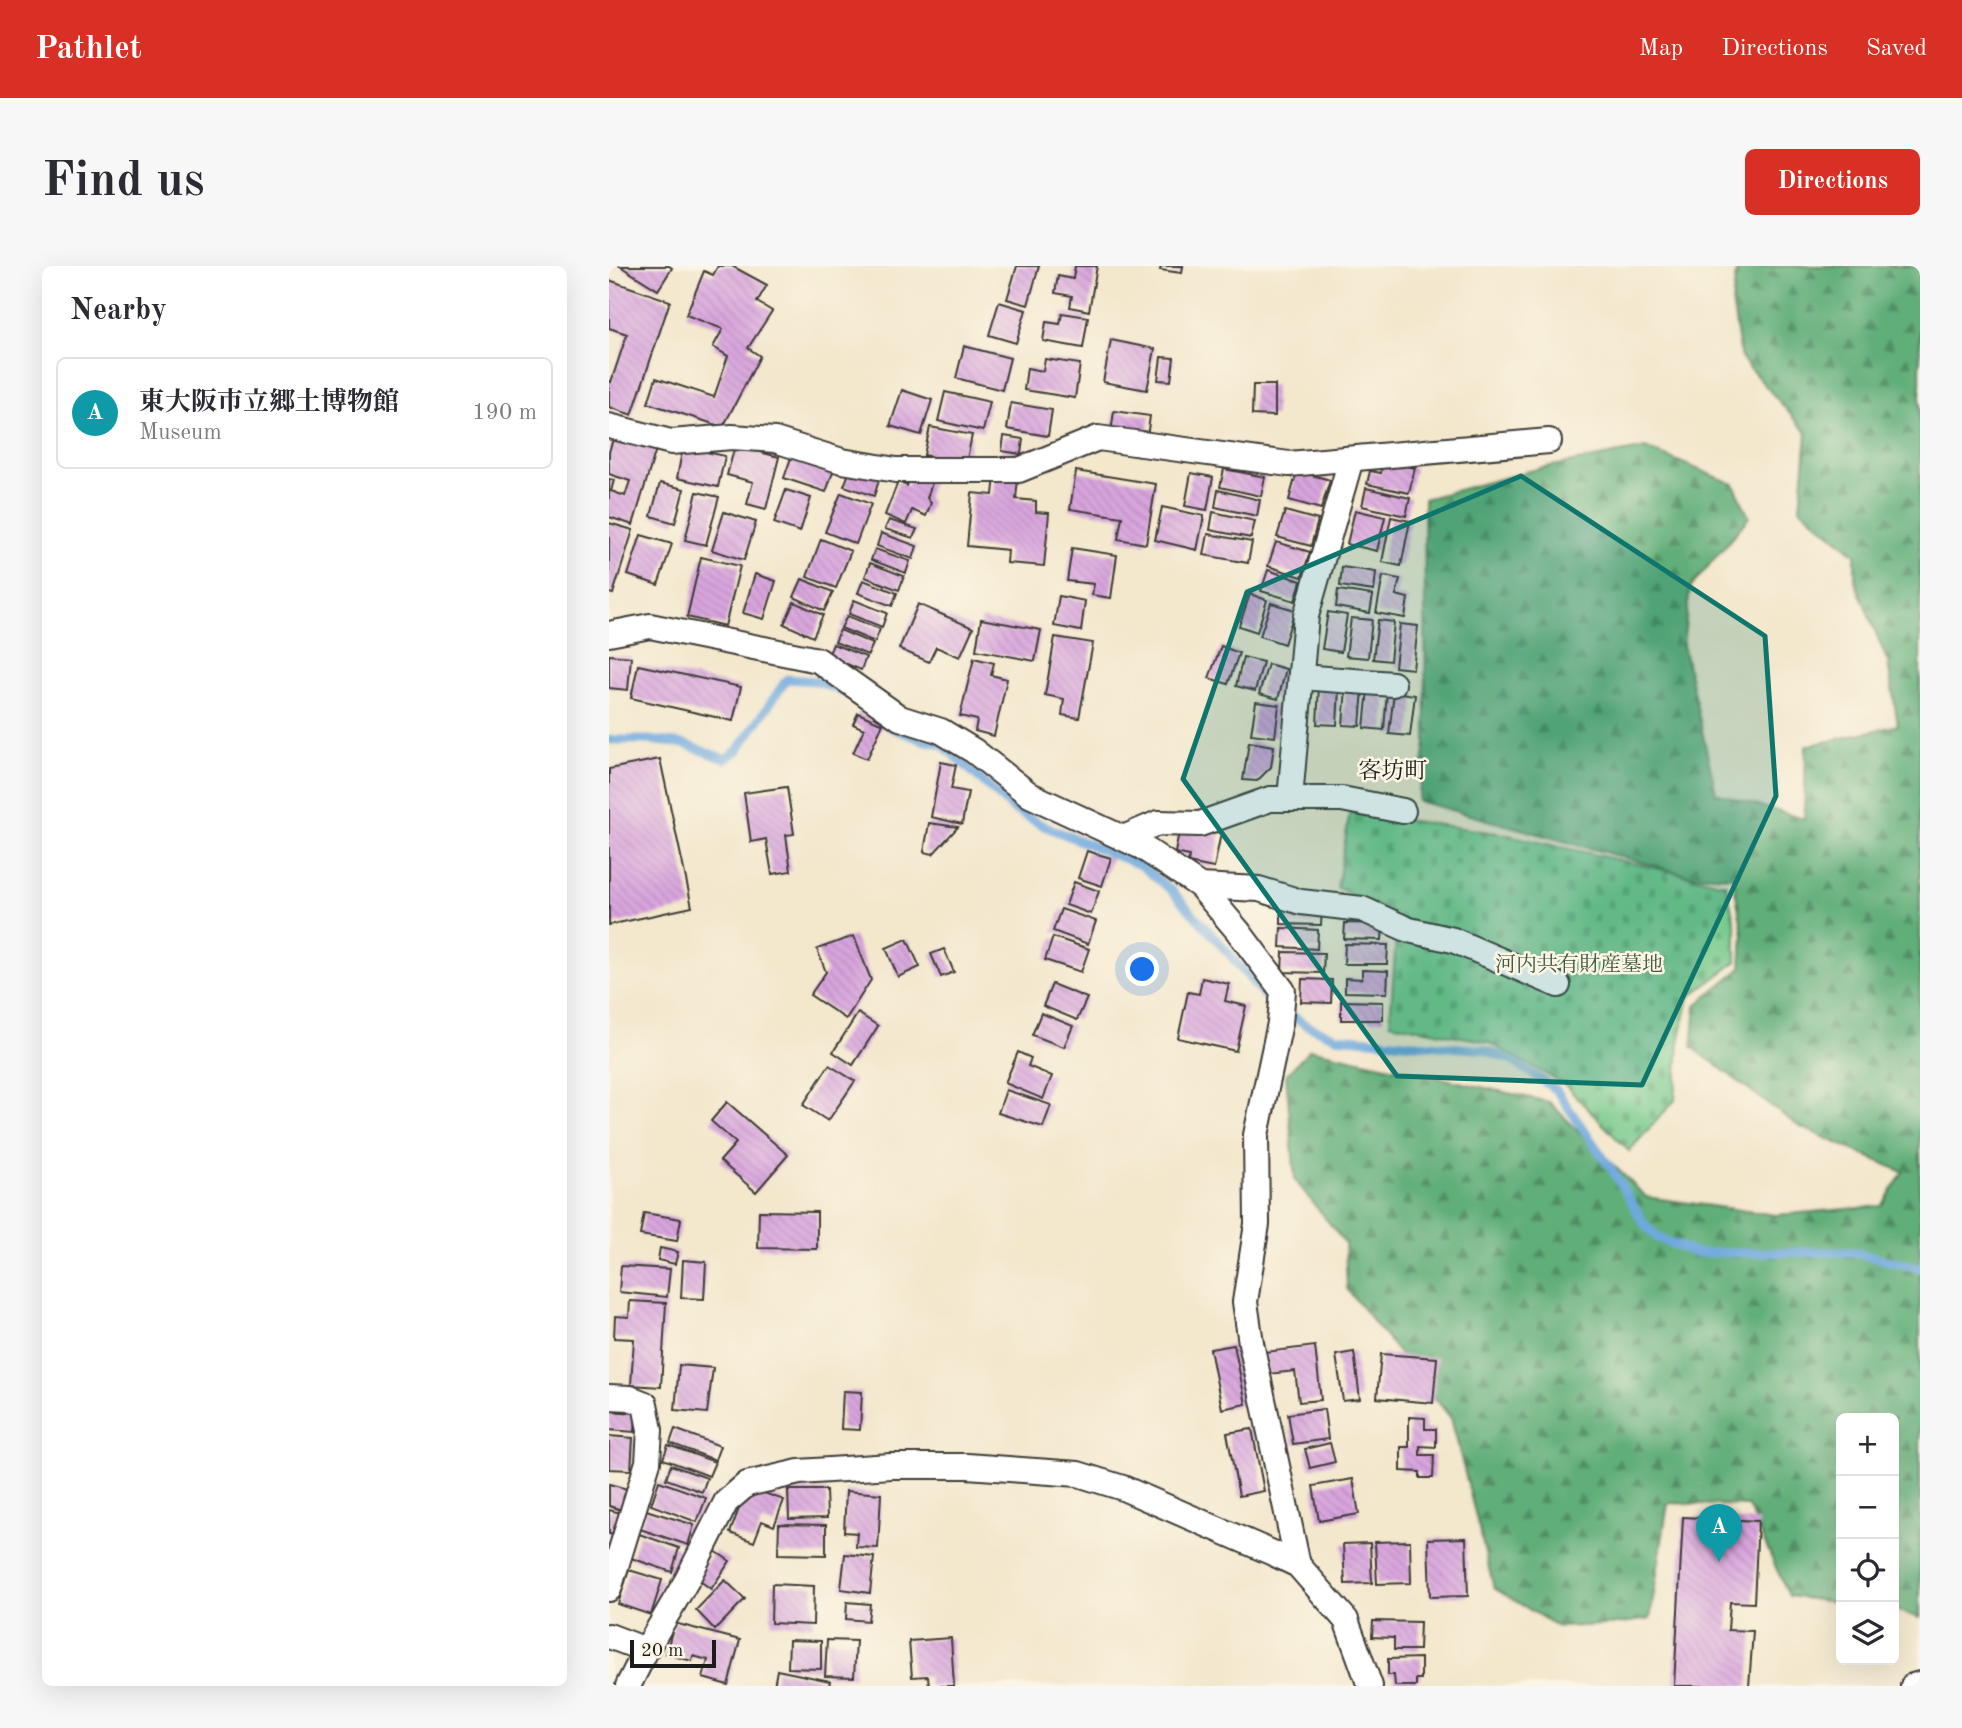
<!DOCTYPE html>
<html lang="en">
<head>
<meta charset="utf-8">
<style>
  :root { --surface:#fff; --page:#f7f7f7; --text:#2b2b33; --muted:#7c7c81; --line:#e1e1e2; --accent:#d93025 }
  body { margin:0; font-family:"Old Standard TT","Noto Serif JP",serif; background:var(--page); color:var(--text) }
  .controls { position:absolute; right:21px; bottom:21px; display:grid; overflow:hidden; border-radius:10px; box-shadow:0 7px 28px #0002 }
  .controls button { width:63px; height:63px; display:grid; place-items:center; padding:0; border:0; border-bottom:2px solid var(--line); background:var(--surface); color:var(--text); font:35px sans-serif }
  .scale { position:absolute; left:21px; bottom:18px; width:86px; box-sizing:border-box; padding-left:7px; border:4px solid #1c1c1c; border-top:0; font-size:19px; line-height:24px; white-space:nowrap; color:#1c1c1c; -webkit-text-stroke:5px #fcf5e5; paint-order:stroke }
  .you { position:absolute; left:534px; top:704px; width:24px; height:24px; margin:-18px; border:5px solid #fff; border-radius:50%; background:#1a73e8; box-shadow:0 0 0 10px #1a73e833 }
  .badge { display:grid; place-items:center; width:46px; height:46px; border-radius:50%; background:var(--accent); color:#fff; font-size:23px; font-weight:700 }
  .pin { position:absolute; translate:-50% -58px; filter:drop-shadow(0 2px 4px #0008) }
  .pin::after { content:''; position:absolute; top:37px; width:24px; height:21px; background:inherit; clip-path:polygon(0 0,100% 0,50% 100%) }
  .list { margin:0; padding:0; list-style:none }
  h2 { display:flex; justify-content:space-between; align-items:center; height:91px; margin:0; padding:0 28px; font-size:30px }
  h2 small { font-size:23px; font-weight:400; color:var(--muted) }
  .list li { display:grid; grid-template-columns:46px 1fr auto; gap:21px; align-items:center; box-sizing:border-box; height:112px; margin:0 14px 14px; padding:0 14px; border:2px solid var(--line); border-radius:10px }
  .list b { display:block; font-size:26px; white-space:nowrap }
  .list p { margin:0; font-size:23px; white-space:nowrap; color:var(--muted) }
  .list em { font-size:23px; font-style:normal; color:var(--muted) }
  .icon { flex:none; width:38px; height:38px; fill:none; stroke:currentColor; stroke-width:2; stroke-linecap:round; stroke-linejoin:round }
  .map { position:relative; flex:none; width:1311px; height:1420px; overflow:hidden; border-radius:10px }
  header { display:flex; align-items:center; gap:42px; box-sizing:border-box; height:98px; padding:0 35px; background:var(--accent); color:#fff }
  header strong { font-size:33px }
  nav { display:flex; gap:38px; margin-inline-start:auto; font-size:24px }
  .intro { display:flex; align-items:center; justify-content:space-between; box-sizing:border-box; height:168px; padding:0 42px }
  h1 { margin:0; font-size:49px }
  .button { padding:18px 32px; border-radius:10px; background:var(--accent); color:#fff; font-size:24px; font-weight:700 }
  main { display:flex; gap:42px; padding:0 42px }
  aside { flex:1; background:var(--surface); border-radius:10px; box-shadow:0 7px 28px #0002 }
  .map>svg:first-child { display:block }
  .forest { fill:url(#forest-firs); stroke:#3e654a; stroke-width:2 }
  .cemetery { fill:url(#cemetery-stones); stroke:#4a7354; stroke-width:2 }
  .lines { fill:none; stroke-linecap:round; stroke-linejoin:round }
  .stream { stroke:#6ea8de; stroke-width:9 }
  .building { fill:url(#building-back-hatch) }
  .minor-casing { stroke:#3c3a36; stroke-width:28 }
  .minor { stroke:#fff; stroke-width:24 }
  .marked { fill:#0f766e; fill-opacity:0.2; stroke:#0f766e; stroke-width:5; stroke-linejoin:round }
  .labels { text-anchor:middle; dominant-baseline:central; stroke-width:5; stroke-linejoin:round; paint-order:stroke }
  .park-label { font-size:21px; fill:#3c5944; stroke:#fcf5e5 }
  .neighbourhood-label { font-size:23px; fill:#1c1c1c; stroke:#fcf5e5 }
</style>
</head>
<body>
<header>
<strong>Pathlet</strong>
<nav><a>Map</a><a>Directions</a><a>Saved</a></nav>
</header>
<div class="intro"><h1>Find us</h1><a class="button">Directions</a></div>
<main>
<aside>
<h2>Nearby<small></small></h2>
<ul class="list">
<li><span class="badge" style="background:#0f9aa8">A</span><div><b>東大阪市立郷土博物館</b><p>Museum</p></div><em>190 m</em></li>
</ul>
</aside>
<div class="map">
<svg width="1311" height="1420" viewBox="0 0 1311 1420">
  <defs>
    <pattern id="forest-firs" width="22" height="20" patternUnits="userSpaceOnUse" patternTransform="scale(1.75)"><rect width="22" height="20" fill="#61ae78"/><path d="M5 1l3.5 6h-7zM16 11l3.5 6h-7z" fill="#4f8d62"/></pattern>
    <pattern id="cemetery-stones" width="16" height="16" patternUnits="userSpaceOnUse" patternTransform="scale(1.75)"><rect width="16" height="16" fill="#77ca8d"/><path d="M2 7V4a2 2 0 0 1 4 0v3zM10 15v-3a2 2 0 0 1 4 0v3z" fill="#66ad79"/></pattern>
    <pattern id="building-back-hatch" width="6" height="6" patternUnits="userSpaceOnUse" patternTransform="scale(1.75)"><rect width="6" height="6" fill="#d8a4dd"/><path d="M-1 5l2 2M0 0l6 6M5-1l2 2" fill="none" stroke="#b98dbd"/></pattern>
  </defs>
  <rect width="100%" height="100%" fill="#fcf5e5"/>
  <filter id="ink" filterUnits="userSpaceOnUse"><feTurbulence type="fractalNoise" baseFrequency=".0143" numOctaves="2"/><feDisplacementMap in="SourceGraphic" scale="14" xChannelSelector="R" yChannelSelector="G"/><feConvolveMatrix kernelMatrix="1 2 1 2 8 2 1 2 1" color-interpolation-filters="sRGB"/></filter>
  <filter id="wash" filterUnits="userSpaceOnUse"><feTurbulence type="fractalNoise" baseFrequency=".00686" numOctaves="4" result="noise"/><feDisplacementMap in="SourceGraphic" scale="28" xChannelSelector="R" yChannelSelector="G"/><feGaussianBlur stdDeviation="1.57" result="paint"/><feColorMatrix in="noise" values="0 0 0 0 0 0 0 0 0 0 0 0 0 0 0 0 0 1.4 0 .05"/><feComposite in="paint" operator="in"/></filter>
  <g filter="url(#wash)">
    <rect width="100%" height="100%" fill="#f3e7cc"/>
    <path class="forest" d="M1128,0h183v1352l-26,-8v-192h-53v185l-52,-7 -41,-90 -80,-3 -18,116 -41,6 -51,2 -64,-39 -43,-170 -104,-129 -2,-46 -50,-63 -9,-105 24,-26 239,53 97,95 130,18 106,-9 21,-34 -105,-46 -106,-79 4,-42 45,-37 2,-34 -10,-57 -45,-2 -270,-74 8,-59 -2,-243 117,-31 105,-20 88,36 15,33 -59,71 -7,57 33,148 88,26 2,-73 92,-21 -10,-62 -33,-82v-27l-55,-46 7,-75 -66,-75 -9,-56z"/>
    <path class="cemetery" d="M741,546l153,22 223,50 10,45v33l-47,35 -10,46 -4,57 -46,51 -65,-67 -76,-42 -98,-19 6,-86 -3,-24 -56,-25z"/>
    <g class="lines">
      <g class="stream">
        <path d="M264,447l19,15 31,12 18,4 72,65 31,17 96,39 31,25 48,52 46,55 41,28 30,12 148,13 27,10 45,30 56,80 33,55 13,13 37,15 157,-1 68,16"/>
        <path d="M0,474h40l35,4 41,15 13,-9 49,-71 29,2 32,13"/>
      </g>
    </g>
    <g id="blocks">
      <g class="building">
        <path d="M11,0h49l3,2 -14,22z"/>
        <path d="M109,0h14l35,19 -10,17 15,9 -24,37 12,8 -37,71 -75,-24 8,-25 58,19 14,-41 -15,-9 10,-18 -37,-14 18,-44 9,4z"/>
        <path d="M408,0h22l-11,39 -21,-6z"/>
        <path d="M466,0h22l-8,45 -19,-4 2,-11 -17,-3 3,-17 15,3z"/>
        <path d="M552,0h22l-1,7 -22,-3z"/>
        <path d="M0,14l61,21 -38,114 -23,-8v-26l2,1 16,-48 -18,-6z"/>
        <path d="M390,36l27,8 -10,33 -27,-8z"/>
        <path d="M453,47l26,4 -5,31 -40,-7 3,-19 14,2z"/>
        <path d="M502,74l44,9 -8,41 -44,-8z"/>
        <path d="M355,80l46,12 -8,32 -46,-12z"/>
        <path d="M552,91l13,1 -3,23 -13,-1z"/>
        <path d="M436,93l35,5 -5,34 -51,-8 3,-22 16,3z"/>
        <path d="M644,119h22v31l-23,-1z"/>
        <path d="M293,124l30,10 -11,35 -31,-9z"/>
        <path d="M336,126l45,10 -7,29 -45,-10z"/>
        <path d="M402,137l41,7 -4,26 -41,-7z"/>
        <path d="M505,145l36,5 -3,21 -36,-4z"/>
        <path d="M321,161l42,8 -6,29 -42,-9z"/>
        <path d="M5,170l42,13 -23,76 -24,-8v-38l5,1 -3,11 14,5 5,-15 -21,-7v-22z"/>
        <path d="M395,170l19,3 -2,15 -19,-3z"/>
        <path d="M126,180l44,11 -13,52 -19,-5 6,-22 -26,-7z"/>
        <path d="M74,181l42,9 -7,31 -41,-9z"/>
        <path d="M184,186l42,14 -9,26 -42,-14z"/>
        <path d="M774,195l32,7 -6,25 -42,-9 3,-13 11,2z"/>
        <path d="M242,202l29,9 -6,19 -30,-10z"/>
        <path d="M615,203l41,8 -4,19 -41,-9z"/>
        <path d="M467,205l80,13 -10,60 -28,-5 4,-22 -52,-8z"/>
        <path d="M688,205l33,9 -9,29 -32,-9z"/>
        <path d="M582,207l22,4 -6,33 -22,-4z"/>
        <path d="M302,209l21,8 -5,15 4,5 -5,13 -14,-6 -6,14 -21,-9 13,-33 9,4z"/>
        <path d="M386,209l23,2 -2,22 20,2v11l13,1 -5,53 -37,-3 1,-13 -41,-4 5,-53 21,2z"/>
        <path d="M51,217l24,6 -9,34 -24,-7z"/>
        <path d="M757,222l44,10 -4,18 -44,-10z"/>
        <path d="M177,224l25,8 -11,34 -26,-9z"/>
        <path d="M609,224l42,10 -3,16 -42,-9z"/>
        <path d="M88,226l22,5 -13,48 -21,-5z"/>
        <path d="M232,227l30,11 -15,40 -31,-12z"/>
        <path d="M553,241l42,9 -7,34 -42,-10z"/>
        <path d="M746,244l30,7 -8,34 -30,-7z"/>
        <path d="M676,245l33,9 -7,26 -34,-9z"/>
        <path d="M115,246l32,10 -12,38 -32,-10z"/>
        <path d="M604,246l42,9 -4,17 -41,-8z"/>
        <path d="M782,251l19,4 -9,45 -19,-4z"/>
        <path d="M280,254l28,9 -4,9 -28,-9z"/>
        <path d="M0,257l24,7 -20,64 -4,-1z"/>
        <path d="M272,267l36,13 -4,13 -36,-13z"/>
        <path d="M599,268l44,8 -4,21 -44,-8z"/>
        <path d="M32,269l31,9 -14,41 -30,-10z"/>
        <path d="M212,273l30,12 -15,37 -29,-11z"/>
        <path d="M667,276l34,10 -8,25 -34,-11z"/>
        <path d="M463,282l45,7 -6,43 -19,-3 2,-11 -27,-3z"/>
        <path d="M266,283l35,12 -4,12 -35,-13z"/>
        <path d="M92,291l39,9 -15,60 -38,-9z"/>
        <path d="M261,297l34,13 -5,14 -34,-13z"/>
        <path d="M733,301l34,5 -2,19 -34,-5z"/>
        <path d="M659,304l33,11 -6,20 -34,-10z"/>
        <path d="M146,308l21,7 -12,38 -21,-6z"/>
        <path d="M774,310l17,3 -4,16 12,3 -3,20 -29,-5z"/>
        <path d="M193,313l31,13 -9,19 -30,-14z"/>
        <path d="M254,314l34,13 -5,13 -34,-13z"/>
        <path d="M729,324l35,5 -3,18 -34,-6z"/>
        <path d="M641,328l17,6 -10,32 -18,-6z"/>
        <path d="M450,330l26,5 -4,30 -27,-5z"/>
        <path d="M245,334l33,13 -5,14 -33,-13z"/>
        <path d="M185,336l29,13 -10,22 -29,-13z"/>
        <path d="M662,337l24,7 -11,34 -24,-8z"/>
        <path d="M309,338l55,24 -13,29 -24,-10 -7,15 -30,-13z"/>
        <path d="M719,346l19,3 -6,37 -19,-3z"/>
        <path d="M238,350l33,13 -5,13 -34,-14z"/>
        <path d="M742,352l21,2 -4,38 -22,-2z"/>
        <path d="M372,353l60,11 -6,31 -59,-11z"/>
        <path d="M769,354l16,2 -4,39 -17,-2z"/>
        <path d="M791,358l18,2 -5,43 -18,-2z"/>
        <path d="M231,364l33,14 -5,11 -33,-13z"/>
        <path d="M446,371l38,6 -14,75 -17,-3 2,-16 -19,-4z"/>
        <path d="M224,378l33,13 -5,13 -33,-14z"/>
        <path d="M612,380l18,7 -11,31 -19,-6z"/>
        <path d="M0,389l22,2 -3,33 -19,-2z"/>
        <path d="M634,391l20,5 -8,29 -19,-5z"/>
        <path d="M365,392l20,5 -3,12 16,4 -13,57 -19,-5 2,-11 -17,-4z"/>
        <path d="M659,398l18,5 -8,30 -19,-5z"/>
        <path d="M29,399l103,22 -8,34 -102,-23z"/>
        <path d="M710,420l20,1 -2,38 -20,-1z"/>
        <path d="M737,422l17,1 -3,37 -17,-1z"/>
        <path d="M759,423l19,2 -3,39 -20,-2z"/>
        <path d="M785,426l21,3 -5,41 -21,-2z"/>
        <path d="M647,436l23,3 -4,32 -24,-3z"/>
        <path d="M249,447l25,11 -16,35 -14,-6 11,-24 -11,-5z"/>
        <path d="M640,476l25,4 -3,21 -14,14 -14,-1z"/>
        <path d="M51,493l32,148 -83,18v-156z"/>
        <path d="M332,496l15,3 -5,24 17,3 -6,32 -31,-7z"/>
        <path d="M178,521l7,47 -8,1 5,36 -19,3 -6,-35 -15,3 -7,-49z"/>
        <path d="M320,557l29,4 -25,27 -9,-2z"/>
        <path d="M571,560l41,7 -7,35 -26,-5 1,-7 -14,-3z"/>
        <path d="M478,585l24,7 -9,28 -24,-8z"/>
        <path d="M465,616l25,9 -8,23 -25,-9z"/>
        <path d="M672,642l41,2 -1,15 -40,-1z"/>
        <path d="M452,643l35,12 -8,23 -35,-13z"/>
        <path d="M736,657l38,1 -1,16 -38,-1z"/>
        <path d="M672,662l37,2 -1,19 -37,-2z"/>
        <path d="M245,670l17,44 -25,39 -36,-24 16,-23 -9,-23z"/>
        <path d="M444,671l36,12 -8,23 -36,-12z"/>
        <path d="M298,673l13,28 -22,10 -12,-29z"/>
        <path d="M736,678l43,1 -1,19h-43z"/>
        <path d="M335,683l10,23 -13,5 -10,-23z"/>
        <path d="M674,686l41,1 -1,20 -41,-1z"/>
        <path d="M753,704l26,1 -1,22 -42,-1v-14l17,1z"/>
        <path d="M593,712l27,6 -4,17 21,5 -10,45 -58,-13 10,-46 11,2z"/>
        <path d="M693,713l30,1 -1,23 -30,-1z"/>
        <path d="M443,718l35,14 -10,22 -34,-14z"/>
        <path d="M732,735l42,1v18h-42z"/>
        <path d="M249,747l20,13 -25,39 -20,-13z"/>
        <path d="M432,747l32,13 -9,21 -32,-12z"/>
        <path d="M409,786l13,6 -3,8 24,10 -9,23 -38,-16z"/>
        <path d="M220,799l26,16 -27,40 -25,-16z"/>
        <path d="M397,824l45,15 -8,22 -45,-14z"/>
        <path d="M118,836l61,53 -32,37 -36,-31 16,-18 -25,-22z"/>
        <path d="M150,945l58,1v37l-59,-1z"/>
        <path d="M35,947l37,6 -4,22 -37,-6z"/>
        <path d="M51,982l18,4 -3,12 -17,-4z"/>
        <path d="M74,994l23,2 -2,37 -23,-1z"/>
        <path d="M12,1000l49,3 -3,28 -48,-5z"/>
        <path d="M21,1035l36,2 -5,84 -30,-2 3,-46 -20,-1 1,-22 14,1z"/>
        <path d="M625,1079l12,59 -24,5 -12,-60z"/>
        <path d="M706,1080l6,54 -22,2 -4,-31 -27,3 -3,-22z"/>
        <path d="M745,1086l6,47 -17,2 -7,-46z"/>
        <path d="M772,1088l56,4 -4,45 -56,-5z"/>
        <path d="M70,1099l34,3 -6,45 -32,-3z"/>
        <path d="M234,1125l19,1 -2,38 -19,-1z"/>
        <path d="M715,1143l4,30 -35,5 -5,-30z"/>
        <path d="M0,1145l27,2 -1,19 -26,-2z"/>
        <path d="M800,1151l16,1v11h11v18l-16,-1v9h14l-1,23h-13v-6l-19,-1v-24h8z"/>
        <path d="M66,1163l45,17 -5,14 -45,-17z"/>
        <path d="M643,1163l12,62 -25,5 -12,-63z"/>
        <path d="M0,1170l24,2 -2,32 -22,-1z"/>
        <path d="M721,1177l5,19 -25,6 -5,-19z"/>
        <path d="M59,1179l47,17 -6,14 -46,-17z"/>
        <path d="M62,1199l36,13 -5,14 -36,-13z"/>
        <path d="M744,1213l6,35 -40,7 -6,-35z"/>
        <path d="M50,1215l47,17 -9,24 -46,-17z"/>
        <path d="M0,1218l18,5 -5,21 -13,-4z"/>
        <path d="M138,1221l37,13 -10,26 -12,-5 -8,21 -24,-9z"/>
        <path d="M179,1224h38l1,28 -38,1z"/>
        <path d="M237,1225l35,3 -3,54 -22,-1 1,-14 -13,-1z"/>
        <path d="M0,1244l12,3 -6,22 -6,-1z"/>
        <path d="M37,1244l48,15 -6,20 -48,-16z"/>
        <path d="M1074,1251l75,4 -4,82 -24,-1 -2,28 25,1 -4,55h-75z"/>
        <path d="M170,1258l47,1v30l-48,-1z"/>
        <path d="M30,1268l40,14 -7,24 -41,-14z"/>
        <path d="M857,1272l2,58 -38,1 -2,-58z"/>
        <path d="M801,1275l1,42 -34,1 -2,-42z"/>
        <path d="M761,1277l2,40 -27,1 -2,-40z"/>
        <path d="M106,1285l15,10 -19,28 -15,-11z"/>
        <path d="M236,1288l29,3 -4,36 -29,-4z"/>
        <path d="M20,1304l33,10 -11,35 -33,-11z"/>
        <path d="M116,1314l20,19 -30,31 -19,-20z"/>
        <path d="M163,1318l42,2 -1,39 -42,-2z"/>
        <path d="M238,1336l23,2 -2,17 -22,-2z"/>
        <path d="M764,1355l47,1 -1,28h-25v-12l-22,-1z"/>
        <path d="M65,1357l66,17 -12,45 -25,-7 5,-18 -15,-4 -1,5 -26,-7z"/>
        <path d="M342,1372l3,48h-25l-1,-10 -16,1 -3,-36z"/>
        <path d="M180,1374l32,1v28l-33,-1z"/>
        <path d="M218,1374l29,1 -2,36 -29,-1z"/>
        <path d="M812,1392v21h-5v7h-21l-1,-11h-6v-16z"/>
        <path d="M168,1404l53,11 -1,5h-55z"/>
      </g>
    </g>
  </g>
  <g filter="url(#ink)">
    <use href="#blocks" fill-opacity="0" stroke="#3c3a36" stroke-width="2"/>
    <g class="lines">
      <defs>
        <g id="minor">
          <path d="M0,160l62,16 61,-5 43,3 67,21 54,9h123l79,-32 191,26 260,-23"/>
          <path d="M0,368l41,-8 168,34 82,58 41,13 33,20 56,44 112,52 58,39 59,3 42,13 61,7 47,21 44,10 105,45"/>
          <path d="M692,411l92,7"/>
          <path d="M681,533l16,-183 45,-157"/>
          <path d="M514,572l35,-15 42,1 70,-25h72l61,12"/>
          <path d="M591,620l38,45 45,60 -3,32 -24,112 1,89 -12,78 6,41 47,222"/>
          <path d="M0,1131l21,1 15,6 5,26 -2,32 -39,127"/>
          <path d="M0,1370l37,14"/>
          <path d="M19,1420l18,-36 41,-70 39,-78 21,-18 52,-12 92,-6h76l111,8 45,14 152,66 23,11 48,55 24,66"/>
          <path d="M1304,1420l7,-2"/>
        </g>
      </defs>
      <use href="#minor" class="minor-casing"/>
      <use href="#minor" class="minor"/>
    </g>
  </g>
  <path class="marked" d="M912,210l244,160 11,160 -134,289 -245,-9 -214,-297 64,-187z"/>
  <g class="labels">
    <g class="park-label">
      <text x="970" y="699">河内共有財産墓地</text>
    </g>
    <g class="neighbourhood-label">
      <text x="784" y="505">客坊町</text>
    </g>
  </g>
</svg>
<div class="controls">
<button>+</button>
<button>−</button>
<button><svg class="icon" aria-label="locate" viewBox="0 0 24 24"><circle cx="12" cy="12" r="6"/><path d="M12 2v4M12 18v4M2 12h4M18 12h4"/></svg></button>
<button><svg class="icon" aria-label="layers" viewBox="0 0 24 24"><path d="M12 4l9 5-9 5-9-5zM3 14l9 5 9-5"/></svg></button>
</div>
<div class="scale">20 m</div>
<div class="you"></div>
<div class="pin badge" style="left:1110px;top:1296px;background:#0f9aa8">A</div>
</div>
</main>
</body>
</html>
